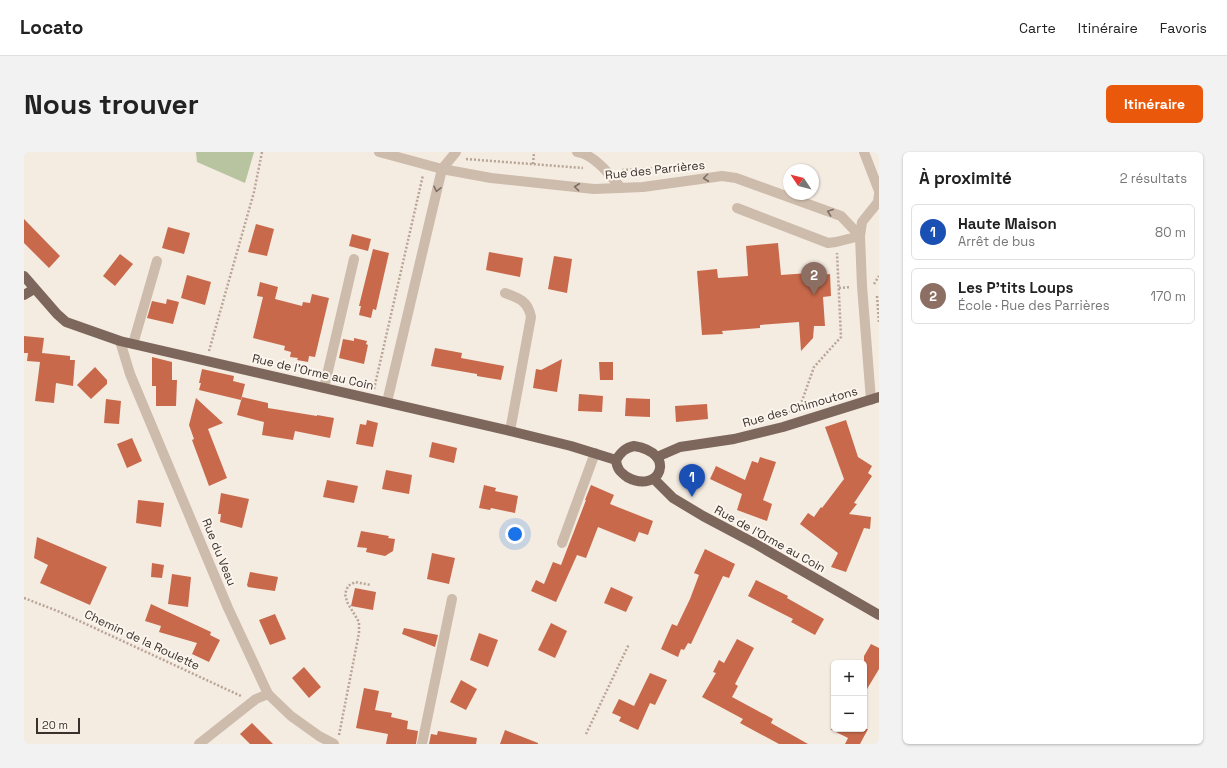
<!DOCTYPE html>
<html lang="fr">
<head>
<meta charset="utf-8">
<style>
  :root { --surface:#fff; --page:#f2f2f2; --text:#222; --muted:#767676; --line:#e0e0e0; --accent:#ea580c }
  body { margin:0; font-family:"Space Grotesk",sans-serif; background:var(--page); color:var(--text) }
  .controls { position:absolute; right:12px; bottom:12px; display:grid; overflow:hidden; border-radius:6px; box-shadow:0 1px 3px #0004 }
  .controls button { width:36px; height:36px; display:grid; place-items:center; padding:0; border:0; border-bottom:1px solid var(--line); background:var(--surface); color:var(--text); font:20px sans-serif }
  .compass { position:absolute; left:759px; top:12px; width:36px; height:36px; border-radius:50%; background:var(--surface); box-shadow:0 1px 3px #0004; rotate:305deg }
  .scale { position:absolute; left:12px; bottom:10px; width:44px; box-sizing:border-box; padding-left:4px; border:2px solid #3b302b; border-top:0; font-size:11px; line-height:14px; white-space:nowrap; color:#3b302b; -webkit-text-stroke:3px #fbf5ee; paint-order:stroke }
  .you { position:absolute; left:491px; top:382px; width:14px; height:14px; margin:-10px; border:3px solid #fff; border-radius:50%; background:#1a73e8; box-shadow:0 0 0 6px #1a73e833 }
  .badge { display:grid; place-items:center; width:26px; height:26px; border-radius:50%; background:var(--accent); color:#fff; font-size:13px; font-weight:700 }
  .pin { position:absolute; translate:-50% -33px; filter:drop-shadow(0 1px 2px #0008) }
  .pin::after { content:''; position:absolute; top:21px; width:14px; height:12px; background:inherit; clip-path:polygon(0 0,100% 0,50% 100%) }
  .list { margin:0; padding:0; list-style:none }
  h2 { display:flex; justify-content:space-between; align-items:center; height:52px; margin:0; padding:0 16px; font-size:17px }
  h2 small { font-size:13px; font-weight:400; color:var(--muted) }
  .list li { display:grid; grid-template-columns:26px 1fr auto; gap:12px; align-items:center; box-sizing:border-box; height:56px; margin:0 8px 8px; padding:0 8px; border:1px solid var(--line); border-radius:6px }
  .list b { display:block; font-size:15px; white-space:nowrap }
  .list p { margin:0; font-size:13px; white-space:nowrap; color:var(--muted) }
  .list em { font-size:13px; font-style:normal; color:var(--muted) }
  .map { position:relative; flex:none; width:855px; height:592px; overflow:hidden; border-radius:6px }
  header { display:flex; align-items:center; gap:24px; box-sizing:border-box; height:56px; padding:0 20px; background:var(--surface); border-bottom:1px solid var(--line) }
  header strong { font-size:19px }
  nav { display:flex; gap:22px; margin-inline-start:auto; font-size:14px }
  .intro { display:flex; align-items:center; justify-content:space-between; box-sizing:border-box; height:96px; padding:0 24px }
  h1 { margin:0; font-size:28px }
  .button { padding:10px 18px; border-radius:6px; background:var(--accent); color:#fff; font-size:14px; font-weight:700 }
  main { display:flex; gap:24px; padding:0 24px }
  aside { flex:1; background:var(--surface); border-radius:6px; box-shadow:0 1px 3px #0004 }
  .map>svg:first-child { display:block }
  .green { fill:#b8c4a0 }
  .building { fill:#c8694b }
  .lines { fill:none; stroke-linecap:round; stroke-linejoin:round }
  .path { stroke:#b9a596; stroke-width:2.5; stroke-dasharray:2 2; stroke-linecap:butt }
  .minor { stroke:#cdbbac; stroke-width:10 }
  .major { stroke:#7d675c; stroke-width:10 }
  .oneway { stroke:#7d6f65 }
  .labels { text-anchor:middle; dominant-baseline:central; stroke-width:4; stroke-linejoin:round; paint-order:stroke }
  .street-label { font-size:12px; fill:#3b302b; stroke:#fbf5ee }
</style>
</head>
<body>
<header>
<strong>Locato</strong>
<nav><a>Carte</a><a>Itinéraire</a><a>Favoris</a></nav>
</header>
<div class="intro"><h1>Nous trouver</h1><a class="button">Itinéraire</a></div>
<main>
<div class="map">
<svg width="855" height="592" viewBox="0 0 855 592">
  <rect width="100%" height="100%" fill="#f4ebe1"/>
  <path class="green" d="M172,0h58l-9,31 -48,-21z"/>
  <g class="building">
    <path d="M0,67l36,37 -11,12 -25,-25z"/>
    <path d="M232,72l18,5 -7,27 -19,-4z"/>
    <path d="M144,75l22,6 -6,21 -22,-6z"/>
    <path d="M328,82l19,5 -3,12 -19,-5z"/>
    <path d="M754,91l3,32 42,-3v3l7,-1 1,22 -8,1 2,29h-11l-1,12 -12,13 -2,-29 -39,3v3l-38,3 1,3 -21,1 -5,-64 20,-2 1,9 30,-2 -2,-30z"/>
    <path d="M349,97l16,4 -13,57 -3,-1 -2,9 -12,-3 2,-9h-2z"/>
    <path d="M465,100l34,6 -3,19 -34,-7z"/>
    <path d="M96,102l13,10 -18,22 -12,-10z"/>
    <path d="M530,104l18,3 -5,34 -19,-4z"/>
    <path d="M163,123l24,7 -6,23 -24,-7z"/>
    <path d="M236,130l18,5 -3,12 27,7 1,-4 7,1 2,-9 17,4 -14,59 -6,-1 -1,6 -11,-2 1,-2 -8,-1 1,-5 -7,-2 1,-4 -32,-8 10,-41 -6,-1z"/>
    <path d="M143,147l12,3 -6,22 -26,-6 5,-17 14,3z"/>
    <path d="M0,184l20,2 -2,15 28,3v4h5l-2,26 -17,-3 -2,20 -19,-2 5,-39 -13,-1 1,-8h-4z"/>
    <path d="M330,186l13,3 -1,3 2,1 -4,19 -25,-6 4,-19 11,2z"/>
    <path d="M411,196l27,5 -1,5 43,8 -3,14 -24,-4v-2l-46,-8z"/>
    <path d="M128,205l20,5v18h5l-1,26h-20v-20h-4z"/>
    <path d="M538,207l-5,33 -24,-4 3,-19 5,1z"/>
    <path d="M575,210h14v18h-13z"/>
    <path d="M71,215l12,13v4l-16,15 -14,-14z"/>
    <path d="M178,217l32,7 -1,5 12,3 -4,16 -42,-10 2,-7h-2z"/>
    <path d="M555,242l24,2 -1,16 -24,-1z"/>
    <path d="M218,245l26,6v5l49,8v-1l17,3 -4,20 -35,-7 -2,9 -31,-5 2,-13 -27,-7z"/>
    <path d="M172,246l27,25 -15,6 19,49 -18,8 -17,-46 2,-1 -5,-14z"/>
    <path d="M602,246l24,1v18l-25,-1z"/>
    <path d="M82,247l15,2 -2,23 -15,-1z"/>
    <path d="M683,252l1,15 -32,3 -1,-16z"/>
    <path d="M343,268l11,3 -5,24 -17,-3 4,-20 6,1z"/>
    <path d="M822,268l12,37 14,9 -4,7 4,3 -18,27 3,1 -8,10 22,3 -1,12 -6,-1 -18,44 -15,-5 7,-14 -38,-29 8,-11 6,4 7,-10 1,1 22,-29 -19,-52z"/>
    <path d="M108,286l10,23 -15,7 -10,-24z"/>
    <path d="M408,290l25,6 -3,15 -25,-6z"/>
    <path d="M736,305l16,5 -13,38 9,4 -5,17 -30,-11 5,-16 -32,-15 6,-13 29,14 7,-19 6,2z"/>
    <path d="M362,318l26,5 -3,19 -27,-5z"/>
    <path d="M303,328l31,6 -4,17 -31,-6z"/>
    <path d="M460,333l12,3 -1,3 23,5 -3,17 -24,-5 -1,2 -11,-2z"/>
    <path d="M567,333l23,10 -4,9 43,17 -5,14 -9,-3 -4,10 -37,-15 -12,31 -9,-3 -21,47 -25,-11 5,-11 8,4 9,-22 8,3 25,-65h-1z"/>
    <path d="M197,341l28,6 -7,29 -22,-6 1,-8h-3z"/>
    <path d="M114,348l26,3 -3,24 -25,-4z"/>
    <path d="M337,379l28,5 -1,2 7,1 -2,12 -8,5 -19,-4 1,-4 -10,-1z"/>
    <path d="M13,385l70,30 -17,38 -50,-22 8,-18 -14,-7z"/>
    <path d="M681,397l30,15 -6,14 -6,-2 -32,68 -3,-1 -4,7 -3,-1 -3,8 -17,-8 11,-25 5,2 13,-27 9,-24 -5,-2z"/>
    <path d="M408,401l23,5 -6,26 -22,-5z"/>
    <path d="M128,411l12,2 -2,13 -11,-1z"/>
    <path d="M226,420l28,5 -3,14 -27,-4 -1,-2z"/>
    <path d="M148,422l19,3 -3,30 -20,-3z"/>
    <path d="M732,428l32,16 -1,2 37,21 -9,16 -24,-13 2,-3 -45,-23z"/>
    <path d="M587,435l22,10 -7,15 -22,-9z"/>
    <path d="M331,436l21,4 -3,18 -22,-4z"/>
    <path d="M127,452l60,28 -1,3 10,5 -11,22 -17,-8 5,-11 -38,-11 2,-6 -16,-5z"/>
    <path d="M251,462l11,25 -16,6 -11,-25z"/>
    <path d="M527,471l16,8 -12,27 -17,-8z"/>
    <path d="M380,476l34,7 -3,12 -33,-13z"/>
    <path d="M455,481l19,7 -10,27 -18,-7z"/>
    <path d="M713,487l17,9 -19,36 3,2 -6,11 41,22 -2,4 37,21h-29l-39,-21 3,-4 -41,-22 14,-24 -3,-1 6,-12 5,3z"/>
    <path d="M847,492l8,4v21l-15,25v-38z"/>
    <path d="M280,515l17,20 -12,11 -17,-20z"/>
    <path d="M626,521l17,7 -12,25 -5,-2 -12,27 -19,-9 2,-4 -9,-4 7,-14 15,7z"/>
    <path d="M437,528l16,9 -11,21 -16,-8z"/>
    <path d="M340,536l15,3 -4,19 17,3 -1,4 17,4 -1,8 11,2 -2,13h-30l2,-10 -32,-6z"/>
    <path d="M228,571l21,21h-23l-10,-10z"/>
    <path d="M806,577h38l-8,15h-15l3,-6z"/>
    <path d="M481,578l33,13v1h-38z"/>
    <path d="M414,579l39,7 -1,6h-47l2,-10 6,1z"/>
  </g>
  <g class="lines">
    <g class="path">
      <path d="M442,7l117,9"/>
      <path d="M509,12l1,-12"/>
      <path d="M598,18l65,-3"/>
      <path d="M850,132l5,-8"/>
      <path d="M815,136l12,-1"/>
      <path d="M853,144l2,26"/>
      <path d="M185,199l45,-159 8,-40"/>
      <path d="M350,237l49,-214"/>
      <path d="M765,260l13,-11 12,-34 27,-30 -4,-84"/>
      <path d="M0,446l36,14 181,84"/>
      <path d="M562,582l43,-90"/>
      <path d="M315,583l20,-102v-11l-12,-20 -2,-8 3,-8 7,-4 16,3"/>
    </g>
    <g class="minor">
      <path d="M355,0l63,17 14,-17"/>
      <path d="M553,0c17,2 33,23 44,36"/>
      <path d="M840,0l15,39"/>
      <path d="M713,56l91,35 8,-1 24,-6"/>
      <path d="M481,141c14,5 23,8 26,24l-21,114"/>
      <path d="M96,189l10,33 98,234 40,86 23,22 28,20 15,8"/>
      <path d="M109,192l24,-83"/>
      <path d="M300,236l30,-129"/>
      <path d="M847,248l-9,-114 -2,-50 2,-14 16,-20 1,-8"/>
      <path d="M363,250l55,-233 49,9 103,11 49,-2 79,-11 14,2 105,38 19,20"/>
      <path d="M538,391l33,-90"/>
      <path d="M175,592l57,-45 12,-5"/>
      <path d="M398,592l30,-145"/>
    </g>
    <g class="major">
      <path d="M0,124l33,38 9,8 54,19 390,90 61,15 45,14"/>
      <path d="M0,143l10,-6"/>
      <path d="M610,294c44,7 26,49 -7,31 -7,-5 -10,-8 -11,-17 5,-8 9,-12 18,-14z"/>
      <path d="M633,305l23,-10 54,-8 49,-12 96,-30"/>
      <path d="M630,327l19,19 30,18 51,27 125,72"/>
    </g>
  </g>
  <defs><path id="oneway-chevron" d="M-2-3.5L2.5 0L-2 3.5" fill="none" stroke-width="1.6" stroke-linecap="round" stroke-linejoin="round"/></defs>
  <g class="oneway">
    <use href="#oneway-chevron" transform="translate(682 26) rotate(173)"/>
    <use href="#oneway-chevron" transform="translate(553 35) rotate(-174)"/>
    <use href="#oneway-chevron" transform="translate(413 37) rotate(103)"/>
    <use href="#oneway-chevron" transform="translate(806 60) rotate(-160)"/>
  </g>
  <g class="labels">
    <g class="street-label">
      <text transform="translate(631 18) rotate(-6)">Rue des Parrières</text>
      <text transform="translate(289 220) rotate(13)">Rue de l'Orme au Coin</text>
      <text transform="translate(776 255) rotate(-16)">Rue des Chimoutons</text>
      <text transform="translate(746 387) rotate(29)">Rue de l'Orme au Coin</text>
      <text transform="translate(195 400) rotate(68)">Rue du Veau</text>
      <text transform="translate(118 488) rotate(25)">Chemin de la Roulette</text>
    </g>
  </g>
</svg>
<div class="controls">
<button>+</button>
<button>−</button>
</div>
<svg class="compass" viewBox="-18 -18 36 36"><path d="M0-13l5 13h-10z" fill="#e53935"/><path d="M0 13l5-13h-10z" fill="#767676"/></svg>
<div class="scale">20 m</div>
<div class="you"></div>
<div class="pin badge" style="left:668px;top:345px;background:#1a4fb4">1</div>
<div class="pin badge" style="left:790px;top:143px;background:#8d6e63">2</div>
</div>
<aside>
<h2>À proximité<small>2 résultats</small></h2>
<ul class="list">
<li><span class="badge" style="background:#1a4fb4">1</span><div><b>Haute Maison</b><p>Arrêt de bus</p></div><em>80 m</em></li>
<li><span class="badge" style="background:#8d6e63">2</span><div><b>Les P'tits Loups</b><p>École · Rue des Parrières</p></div><em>170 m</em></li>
</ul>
</aside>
</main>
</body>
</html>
